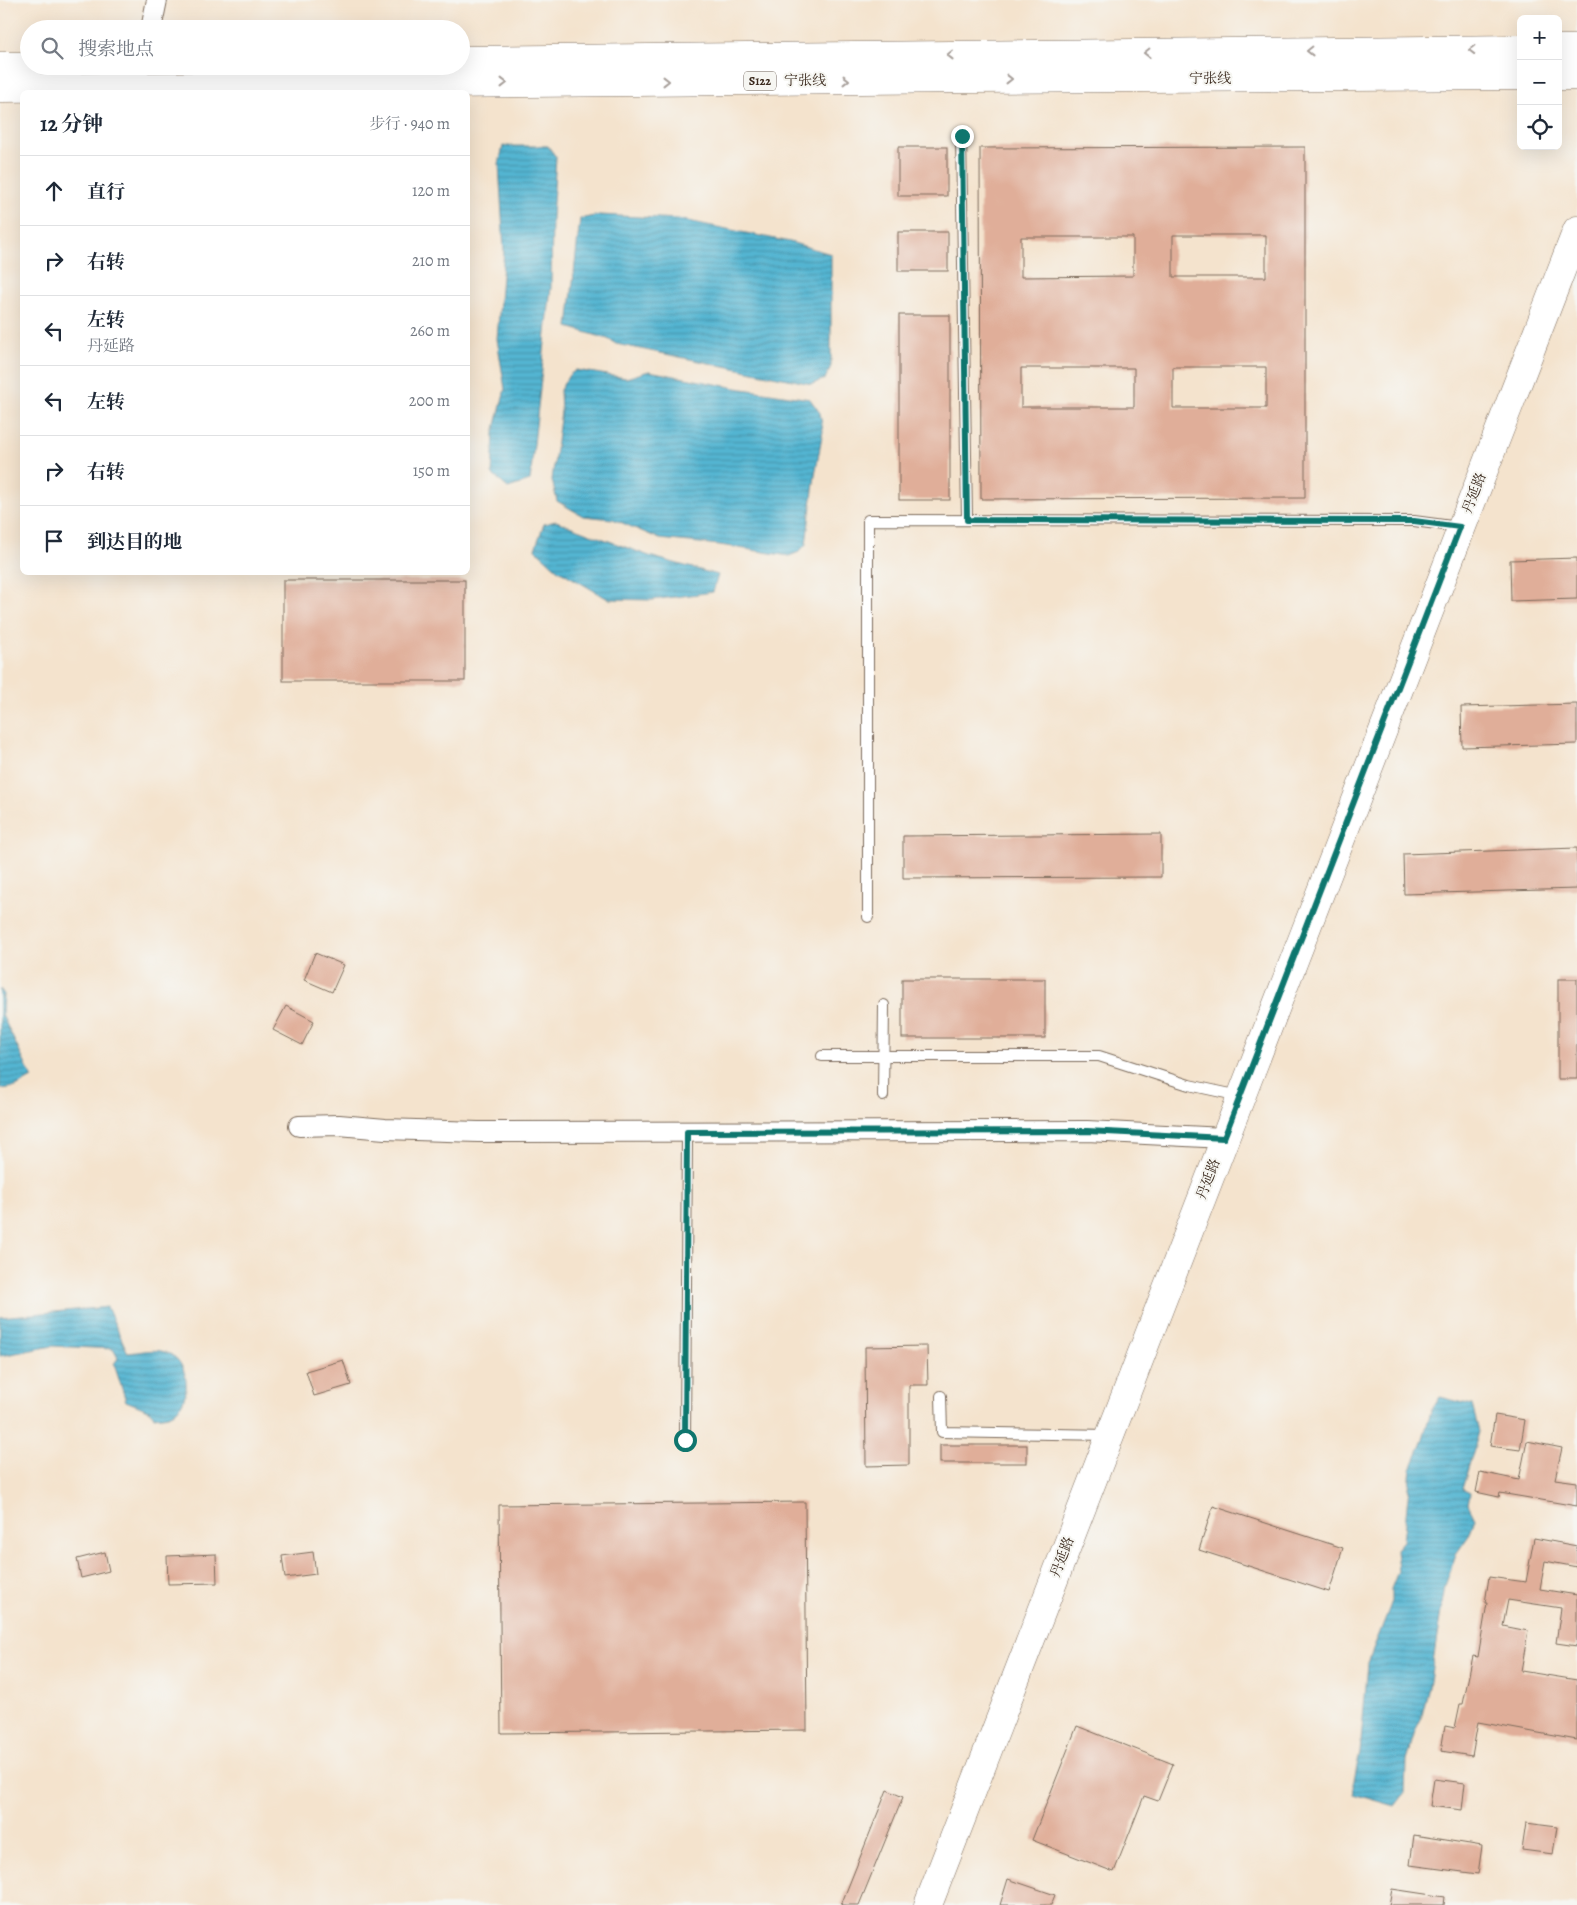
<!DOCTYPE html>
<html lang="zh">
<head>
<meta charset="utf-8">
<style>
  :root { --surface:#fff; --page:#f2f2f3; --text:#1f2937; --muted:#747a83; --line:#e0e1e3 }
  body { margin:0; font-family:Alegreya,"Noto Serif SC",serif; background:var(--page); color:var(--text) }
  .controls { position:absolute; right:15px; top:15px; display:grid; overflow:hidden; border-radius:8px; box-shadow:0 5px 20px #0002 }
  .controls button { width:45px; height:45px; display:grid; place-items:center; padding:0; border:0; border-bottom:1px solid var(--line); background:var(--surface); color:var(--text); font:25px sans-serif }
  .stop { position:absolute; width:15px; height:15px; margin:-11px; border:4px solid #0f766e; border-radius:50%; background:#fff }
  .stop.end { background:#0f766e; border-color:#fff; box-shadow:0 1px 5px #0008 }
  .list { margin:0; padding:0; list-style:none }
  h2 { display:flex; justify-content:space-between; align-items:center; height:65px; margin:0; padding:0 20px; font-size:21px }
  h2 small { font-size:16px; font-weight:400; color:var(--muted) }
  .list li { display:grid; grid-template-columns:32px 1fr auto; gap:15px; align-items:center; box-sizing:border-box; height:70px; padding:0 20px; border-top:1px solid var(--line) }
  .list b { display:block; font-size:19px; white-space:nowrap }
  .list p { margin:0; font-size:16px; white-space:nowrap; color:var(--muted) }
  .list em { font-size:16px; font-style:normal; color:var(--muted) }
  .icon { flex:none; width:28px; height:28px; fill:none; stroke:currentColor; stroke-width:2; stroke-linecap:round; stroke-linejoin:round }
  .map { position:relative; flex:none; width:1577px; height:1905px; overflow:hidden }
  .search { position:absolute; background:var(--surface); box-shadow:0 5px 20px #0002; left:20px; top:20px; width:450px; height:55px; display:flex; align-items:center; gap:12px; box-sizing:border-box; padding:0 18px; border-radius:28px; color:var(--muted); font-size:19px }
  .panel { position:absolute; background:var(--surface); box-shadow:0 5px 20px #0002; left:20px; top:90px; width:450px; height:485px; border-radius:8px }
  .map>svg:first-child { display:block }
  .water { fill:url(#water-rules); stroke:#477078 }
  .building { fill:#e0ae99; fill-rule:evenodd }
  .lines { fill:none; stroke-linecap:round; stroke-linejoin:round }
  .lane-casing { stroke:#7c6b5b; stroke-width:12 }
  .street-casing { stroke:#7c6b5b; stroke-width:22 }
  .secondary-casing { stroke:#7c6b5b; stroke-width:29 }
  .primary-casing { stroke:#7c6b5b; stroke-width:29 }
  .lane { stroke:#fff; stroke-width:10 }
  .street { stroke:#fff; stroke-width:20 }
  .secondary { stroke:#fff; stroke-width:28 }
  .primary { stroke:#fff; stroke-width:28 }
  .oneway { stroke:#a79f9a }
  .route { stroke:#0f766e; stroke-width:6 }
  .labels { text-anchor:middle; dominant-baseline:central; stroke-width:4; stroke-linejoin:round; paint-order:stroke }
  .shield { fill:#f6f6f2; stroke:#73675e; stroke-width:1 }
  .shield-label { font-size:12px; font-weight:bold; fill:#3b2a1e }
  .street-label { font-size:14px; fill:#3b2a1e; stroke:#f6f6f2 }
</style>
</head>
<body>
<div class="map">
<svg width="1577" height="1905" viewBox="0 0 1577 1905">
  <defs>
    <pattern id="water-rules" width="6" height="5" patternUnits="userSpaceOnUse" patternTransform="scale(1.25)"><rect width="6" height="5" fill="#53b5d2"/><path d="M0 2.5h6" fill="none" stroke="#4693aa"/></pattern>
  </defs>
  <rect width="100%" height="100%" fill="#f6f6f2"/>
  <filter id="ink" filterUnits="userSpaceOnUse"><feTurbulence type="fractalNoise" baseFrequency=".02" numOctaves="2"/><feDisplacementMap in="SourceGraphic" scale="10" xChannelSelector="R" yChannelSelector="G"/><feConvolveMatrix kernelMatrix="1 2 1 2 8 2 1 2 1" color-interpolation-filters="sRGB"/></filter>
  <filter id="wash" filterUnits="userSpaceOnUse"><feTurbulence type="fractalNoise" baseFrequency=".0096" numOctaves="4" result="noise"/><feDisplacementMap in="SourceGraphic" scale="20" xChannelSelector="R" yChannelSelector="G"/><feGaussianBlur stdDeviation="1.12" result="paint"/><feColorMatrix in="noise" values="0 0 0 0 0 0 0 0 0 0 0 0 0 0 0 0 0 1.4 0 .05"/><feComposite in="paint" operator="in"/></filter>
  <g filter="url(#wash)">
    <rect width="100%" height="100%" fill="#f4e3cd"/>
    <g class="water">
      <path d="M503,146h45l8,11 -4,61 -1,69 -21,194 -22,7 -16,-14 2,-41 11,-44 -8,-50 7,-89 -5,-86z"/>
      <path d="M599,215l79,4 112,23 41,12v112l-6,13 -13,5 -196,-40 -8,-5 -40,-12 12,-108z"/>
      <path d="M576,370l50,8 23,-7 87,17 74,11 10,14 3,18 -8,44 -9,69 -7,8 -10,4 -69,-11 -60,-6 -47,-20 -30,-3 -26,-15 -5,-21 9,-69 -1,-21 9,-15z"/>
      <path d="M556,521l93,35 69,19 -5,17 -61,8 -44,-1 -51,-30 -22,-20 9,-25z"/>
      <path d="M0,989l3,4 -1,22 30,63 -16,9 -16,2z"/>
      <path d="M107,1307l21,46c13,-1 29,-6 42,1 20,10 22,47 3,59 -5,3 -13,3 -19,4l-3,-6 -25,-10 -12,-37 4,-6 -5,-9 -60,-3 -53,10v-39z"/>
      <path d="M1440,1397l32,8 7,27 -17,57 8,4 -2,11 7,14 -5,16 -14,20 -11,32 -16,101 -8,32 -6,12 -9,30 -1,32 -10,13 -41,-12 -1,-10 7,-32 8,-89 23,-59v-15l7,-18 -2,-22 7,-8 8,-72 11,-27 9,-31z"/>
    </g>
    <g id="blocks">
      <g class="building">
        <rect x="898" y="147" width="49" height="49"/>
        <path d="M1305,147v351l-324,1 -1,-351zM1173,235h93v42h-93zM1021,237h112v39l-112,1zM1173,367h93v41h-93zM1021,368h113v39h-113z"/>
        <rect x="898" y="232" width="50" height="39"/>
        <rect x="899" y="315" width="51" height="185"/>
        <path d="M1577,558v41l-66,2 -1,-41z"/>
        <rect x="283" y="580" width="182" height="101"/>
        <path d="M1577,704v40l-115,3 -1,-40z"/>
        <path d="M1161,834v43l-258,1v-42z"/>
        <path d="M1577,848v41l-173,5 -1,-40z"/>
        <path d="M315,953l29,12 -12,27 -28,-12z"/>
        <rect x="902" y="979" width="143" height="59"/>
        <rect x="1558" y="979" width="19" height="100"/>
        <path d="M286,1006l28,15 -12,24 -29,-15z"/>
        <path d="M927,1346l1,39h-19v80l-43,1 -1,-119z"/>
        <path d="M343,1360l8,25 -37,11 -8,-25z"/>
        <path d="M1495,1415l30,5 -5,30 -30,-4z"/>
        <path d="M1527,1441l35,7 -7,31 22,3v24l-77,-13 -1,4 -23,-5 4,-20 39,8z"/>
        <rect x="940" y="1445" width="87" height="18"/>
        <path d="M805,1502l2,228 -306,3 -2,-228z"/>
        <path d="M1213,1506l130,42 -14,44 -130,-42z"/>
        <path d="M1534,1538l43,8v21l-32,-6 -5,28 37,6v51l-21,-3 5,-35 -53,-8 -5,26 25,5 -7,40 56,9v60l-99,-18 -6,34 -31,-5 4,-25 10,2 5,-24h3l10,-48 5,1 9,-54h-2l4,-26 37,5z"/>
        <path d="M105,1552l4,19 -28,7 -4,-19z"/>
        <path d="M313,1552l3,22 -31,4 -3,-22z"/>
        <path d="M216,1554l1,29 -49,1 -1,-28z"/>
        <path d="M1077,1726l96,38 -15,37 -14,-5 -30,76 -82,-32z"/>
        <path d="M1434,1779l31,4 -3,27 -32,-4z"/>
        <path d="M887,1790l16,7 -44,108h-18z"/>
        <path d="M1526,1823l31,4 -4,27 -31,-4z"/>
        <path d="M1414,1835l68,11 -4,28 -68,-9z"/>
        <path d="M1008,1879l47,16 -4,10h-51z"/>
        <path d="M1392,1889l53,8 -1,8h-55z"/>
      </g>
    </g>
  </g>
  <g filter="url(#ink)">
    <use href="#blocks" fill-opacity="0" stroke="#7c6b5b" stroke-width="1"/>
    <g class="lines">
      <defs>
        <g id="lane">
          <path d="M961,135l6,385"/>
          <path d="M868,917v-397l546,1 45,6"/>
          <path d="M822,1056h277l90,29 51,11"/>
          <path d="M883,1096l1,-91"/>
          <path d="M941,1396l1,36 167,3"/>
          <path d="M685,1440l2,-308"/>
        </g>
        <g id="street">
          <path d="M151,29l6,-29"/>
          <path d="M299,1126l40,-1 46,4 93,3 609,-1 137,7"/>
        </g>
        <path id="secondary" d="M928,1905l649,-1675"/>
        <g id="primary">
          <path d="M1558,49h19"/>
          <path d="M461,60l1060,-11"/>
          <path d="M0,66h29"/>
          <path d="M1558,76h19"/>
          <path d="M0,88l969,-9 552,-3"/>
        </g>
      </defs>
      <use href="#lane" class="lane-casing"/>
      <use href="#street" class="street-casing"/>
      <use href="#secondary" class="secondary-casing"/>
      <use href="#primary" class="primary-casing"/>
      <use href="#lane" class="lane"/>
      <use href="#street" class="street"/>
      <use href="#secondary" class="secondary"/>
      <use href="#primary" class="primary"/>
    </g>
    <defs><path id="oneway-chevron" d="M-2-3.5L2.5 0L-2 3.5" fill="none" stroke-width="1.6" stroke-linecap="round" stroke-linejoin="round" transform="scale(1.25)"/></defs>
    <g class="oneway">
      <use href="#oneway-chevron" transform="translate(1472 50) rotate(179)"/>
      <use href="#oneway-chevron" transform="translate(1310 51) rotate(179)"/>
      <use href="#oneway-chevron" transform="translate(1147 53) rotate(179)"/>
      <use href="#oneway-chevron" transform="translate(950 55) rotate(179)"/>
      <use href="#oneway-chevron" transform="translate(1009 79)"/>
      <use href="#oneway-chevron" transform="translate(846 80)"/>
      <use href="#oneway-chevron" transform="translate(666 81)"/>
      <use href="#oneway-chevron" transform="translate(504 83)"/>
    </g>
  </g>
  <g class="lines" filter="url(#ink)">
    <path class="route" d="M685,1440l2,-308 400,-1 137,7 236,-611 -46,-6 -447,-1 -5,-384"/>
  </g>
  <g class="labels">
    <rect class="shield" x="744" y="71.5" width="32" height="19" rx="4"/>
    <g class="shield-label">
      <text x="760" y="81">S122</text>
    </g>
    <g class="street-label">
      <text x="1210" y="78">宁张线</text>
      <text x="805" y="80">宁张线</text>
      <text transform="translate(1474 493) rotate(-69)">丹延路</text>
      <text transform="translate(1208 1179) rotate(-69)">丹延路</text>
      <text transform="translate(1062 1557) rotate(-69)">丹延路</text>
    </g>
  </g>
</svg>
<div class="controls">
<button>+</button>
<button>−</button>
<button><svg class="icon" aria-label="locate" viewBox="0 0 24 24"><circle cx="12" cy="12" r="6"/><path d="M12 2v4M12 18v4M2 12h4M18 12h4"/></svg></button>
</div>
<div class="stop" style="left:685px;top:1440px"></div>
<div class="stop end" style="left:962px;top:136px"></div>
<div class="search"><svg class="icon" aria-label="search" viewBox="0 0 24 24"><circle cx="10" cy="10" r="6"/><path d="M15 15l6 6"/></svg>搜索地点</div>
<section class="panel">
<h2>12 分钟<small>步行 · 940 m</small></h2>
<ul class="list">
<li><svg class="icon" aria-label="ahead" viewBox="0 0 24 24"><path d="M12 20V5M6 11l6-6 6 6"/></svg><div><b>直行</b></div><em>120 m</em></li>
<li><svg class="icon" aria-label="right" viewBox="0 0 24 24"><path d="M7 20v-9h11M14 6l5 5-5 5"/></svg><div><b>右转</b></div><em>210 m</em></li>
<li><svg class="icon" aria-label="left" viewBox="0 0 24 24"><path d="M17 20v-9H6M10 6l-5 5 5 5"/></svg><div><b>左转</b><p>丹延路</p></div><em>260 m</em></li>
<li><svg class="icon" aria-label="left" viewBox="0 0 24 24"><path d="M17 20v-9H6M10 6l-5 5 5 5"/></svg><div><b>左转</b></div><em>200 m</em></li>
<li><svg class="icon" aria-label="right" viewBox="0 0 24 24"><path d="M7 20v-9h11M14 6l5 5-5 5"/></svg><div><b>右转</b></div><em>150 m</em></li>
<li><svg class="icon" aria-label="arrive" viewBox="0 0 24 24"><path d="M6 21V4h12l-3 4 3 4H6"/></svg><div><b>到达目的地</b></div></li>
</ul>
</section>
</div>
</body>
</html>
